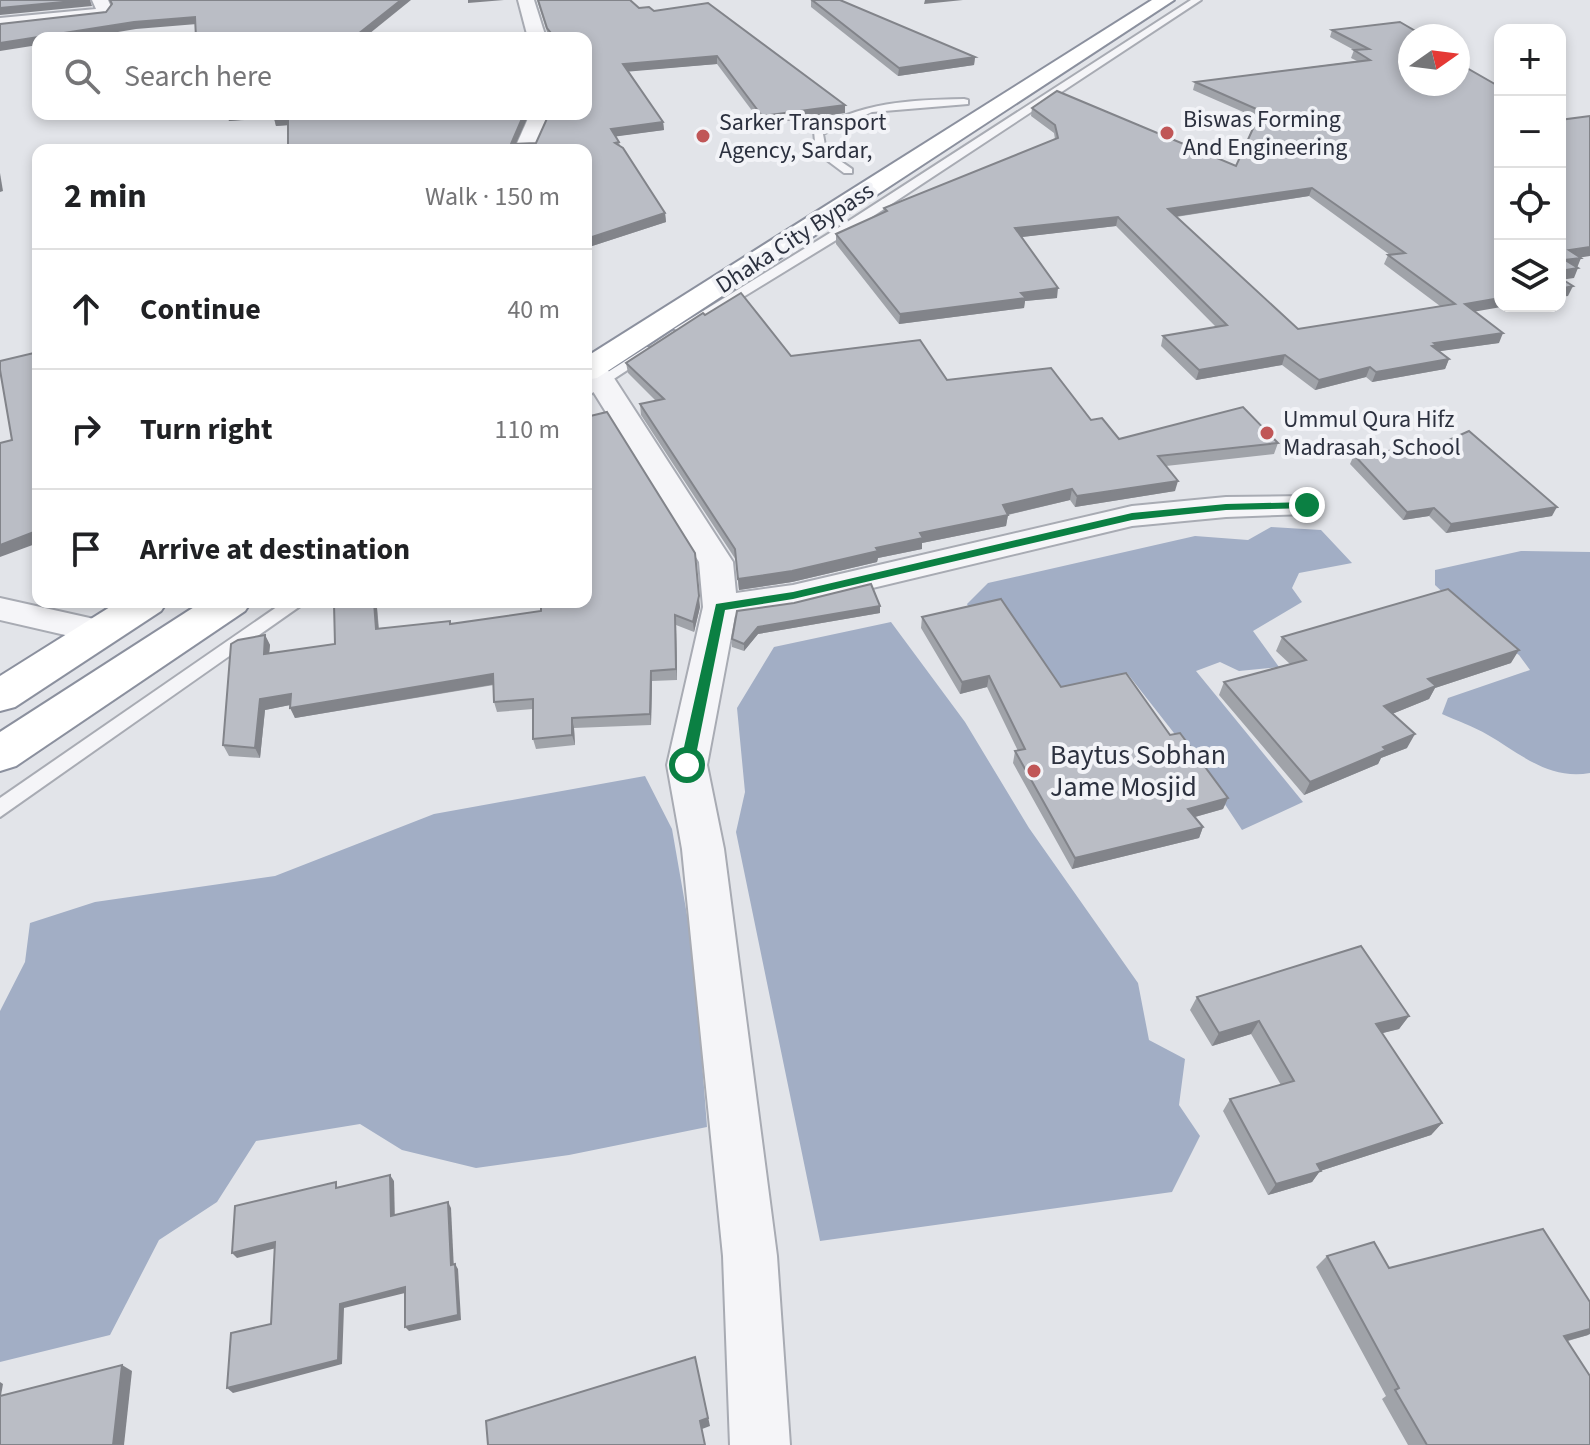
<!DOCTYPE html>
<html lang="en">
<head>
<meta charset="utf-8">
<style>
  :root { --surface:#fff; --page:#f6f6f6; --text:#202124; --muted:#757577; --line:#e0e0e0 }
  body { margin:0; font-family:"Source Sans 3",sans-serif; background:var(--page); color:var(--text) }
  .controls { position:absolute; right:24px; top:24px; display:grid; overflow:hidden; border-radius:16px; box-shadow:0 4px 12px #0003 }
  .controls button { width:72px; height:72px; display:grid; place-items:center; padding:0; border:0; border-bottom:2px solid var(--line); background:var(--surface); color:var(--text); font:40px sans-serif }
  .compass { position:absolute; left:1398px; top:24px; width:72px; height:72px; border-radius:50%; background:var(--surface); box-shadow:0 4px 12px #0003; rotate:76deg }
  .stop { position:absolute; width:24px; height:24px; margin:-18px; border:6px solid #0b8043; border-radius:50%; background:#fff }
  .stop.end { background:#0b8043; border-color:#fff; box-shadow:0 2px 8px #0008 }
  .list { margin:0; padding:0; list-style:none }
  h2 { display:flex; justify-content:space-between; align-items:center; height:104px; margin:0; padding:0 32px; font-size:34px }
  h2 small { font-size:26px; font-weight:400; color:var(--muted) }
  .list li { display:grid; grid-template-columns:52px 1fr auto; gap:24px; align-items:center; box-sizing:border-box; height:120px; padding:0 32px; border-top:2px solid var(--line) }
  .list b { display:block; font-size:30px; white-space:nowrap }
  .list em { font-size:26px; font-style:normal; color:var(--muted) }
  .icon { flex:none; width:44px; height:44px; fill:none; stroke:currentColor; stroke-width:2; stroke-linecap:round; stroke-linejoin:round }
  .map { position:relative; flex:none; width:1590px; height:1445px; overflow:hidden }
  .search { position:absolute; background:var(--surface); box-shadow:0 4px 12px #0003; left:32px; top:32px; width:560px; height:88px; display:flex; align-items:center; gap:20px; box-sizing:border-box; padding:0 28px; border-radius:16px; color:var(--muted); font-size:30px }
  .panel { position:absolute; background:var(--surface); box-shadow:0 4px 12px #0003; left:32px; top:144px; width:560px; height:464px; border-radius:16px }
  .map>svg:first-child { display:block }
  .water { fill:#a2aec5 }
  .lines { fill:none; stroke-linecap:round; stroke-linejoin:round }
  .lane-casing { stroke:#a8abb3; stroke-width:4 }
  .street-casing { stroke:#a8abb3; stroke-width:4 }
  .highway-casing { stroke:#8b909e; stroke-width:4 }
  .lane { fill:#f5f5f8; fill-rule:evenodd }
  .street { fill:#f5f5f8; fill-rule:evenodd }
  .highway { fill:#fff; fill-rule:evenodd }
  .wall { fill:#a0a3a9; fill-rule:evenodd }
  .shaded-wall { fill:#82848a }
  .building { fill:#babdc5; stroke:#82848a; stroke-width:2; fill-rule:evenodd }
  .route { fill:#0b8043 }
  .poi-dot { fill:#c05657; stroke:#f2f3f7; stroke-width:3 }
  .labels { text-anchor:middle; dominant-baseline:central; stroke-width:8; stroke-linejoin:round; paint-order:stroke }
  .far-poi-label { font-size:24px; fill:#2c313f; stroke:#f2f3f7; text-anchor:start }
  .far-street-label { font-size:24px; fill:#2c313f; stroke:#f2f3f7 }
  .poi-label { font-size:28px; fill:#2c313f; stroke:#f2f3f7; text-anchor:start }
</style>
</head>
<body>
<div class="map">
<svg width="1590" height="1445" viewBox="0 0 1590 1445">
  <rect width="100%" height="100%" fill="#e2e4e9"/>
  <g class="water">
    <path d="M1271,527l50,3 31,33 -53,10 -7,15 10,14 -49,29 26,36 -40,4 -19,-9 -24,9 107,131 -61,28 -43,-65 -72,-92 -93,21 -47,-49 -20,-41 21,-21 207,-47 53,4z"/>
    <path d="M1521,551l69,1v221c-42,7 -69,-19 -102,-38 -15,-9 -31,-14 -46,-21l6,-16 82,-28 -11,-15 -37,-26 -47,-44v-15z"/>
    <path d="M891,622l74,100 64,106 109,155 11,57 36,19 -6,46 21,31 -28,56 -352,49 -84,-409 9,-40 -8,-84 37,-61z"/>
    <path d="M645,776l27,53 22,126 13,172 -138,28 -93,13 -74,-18 -42,-26 -104,17 -39,61 -58,38 -49,95 -110,27v-351l25,-49 5,-39 65,-21 180,-26 159,-62z"/>
  </g>
  <g class="lines">
    <defs>
      <g id="lane">
        <path d="M1191,0h10l-355,234 -160,98 -12,-3 164,-101z"/>
        <path d="M964,99l4,1v4l-96,8 -49,22 3,17 26,18v4h-8l-28,-21 -2,-21c47,-29 96,-31 150,-32z"/>
        <path d="M647,347l5,1v6l-66,43v-11z"/>
        <path d="M284,602h22l-306,215v-19z"/>
      </g>
      <g id="street">
        <path d="M92,0h16l4,9 -4,7 -108,12v-10l96,-9z"/>
        <path d="M518,0h16l12,38h-18z"/>
        <path d="M530,114h20l-16,36h-20z"/>
        <path d="M591,361l10,2 11,12 121,187 3,31 57,-8 339,-79 94,-9 81,-1 11,2 5,7 -5,7 -11,2 -81,3 -94,9 -339,81 -58,9 -28,149 17,84 53,407 13,189h-60l-7,-189 -41,-407 -15,-84 36,-158 -4,-45 -113,-182v-18z"/>
        <path d="M0,598l112,25 6,8 -6,8 -12,4 -100,-23z"/>
      </g>
      <g id="highway">
        <path d="M1152,0h22l-577,378 -11,2v-23z"/>
        <path d="M118,602h49l-6,9 -146,96 -15,4v-35z"/>
        <path d="M202,602h49l-6,9 -229,155 -16,5v-39z"/>
      </g>
    </defs>
    <use href="#lane" class="lane-casing"/>
    <use href="#street" class="street-casing"/>
    <use href="#highway" class="highway-casing"/>
    <use href="#lane" class="lane"/>
    <use href="#street" class="street"/>
    <use href="#highway" class="highway"/>
  </g>
  <g class="wall">
    <path d="M537,0h93l9,8 10,-1 5,4 54,-8 137,102v8l-83,11 -45,-60 -89,7 35,51 1,8 -48,6 3,6 1,4 3,2 42,65 1,9 -80,26v-98h-298v-25l-12,1 -2,-8 -45,3 -2,-7h302l-13,30 20,-1 13,-29h37v-76h-36l-2,-3z"/>
    <path d="M811,0l164,57 -1,8 -76,11 -87,-69z"/>
    <path d="M1400,22l75,289 24,32 -60,8 10,8 -4,10 -73,13 -6,-5 -51,13 -33,-25 -86,15 -35,-34 2,-10 53,-9 -100,-101 -95,11 36,61 -32,3 -1,7 -125,16 -63,-80v-10l47,-21 1,-5 171,-69 -1,-6 -23,-17 1,-8 204,58 21,-48 -64,-28 2,-8 162,-21 -6,-3 3,-8 -24,-13 2,-7zM1309,196l81,59h-2l-4,9 56,42 -142,23 -122,-112z"/>
    <path d="M705,315l86,41 156,24 144,40 28,19 159,4 -4,11 -108,12 9,25 -100,16 -5,-7 -62,15 -2,11 -84,17v6l-44,9 -1,4 -85,20 -53,8 -3,-30 -95,-145 -1,-11 16,-3 -28,-28 -2,-10z"/>
    <path d="M1354,455l198,61 -106,17 -17,-17 -26,4 -53,-56z"/>
    <path d="M700,607l-6,25 -18,-7 1,55 -25,1 -1,44 -77,3 1,17 -39,4 -3,-10v-30l-36,3 -3,-10v-17l-199,33 -5,-13 -25,5 -5,48 -31,-2 -6,-11 42,-110 5,10 -1,8 66,-9 42,-36 2,20z"/>
    <path d="M737,611l143,2 -122,21 -14,17 -12,-4v-8z"/>
    <path d="M922,617l139,70 109,48 58,63 -5,11 -28,8 8,10 -4,11 -127,31 -59,-106 2,-12h3l-31,-64 -27,7 -39,-66z"/>
    <path d="M1282,637l229,26 -76,25 -6,11 -37,15 15,34 -26,10 -3,6 -74,31 -85,-100 5,-13 66,-18 -14,-13z"/>
    <path d="M1197,997l212,19 -10,13 -17,4 60,90 -11,12 -111,36 -8,11 -44,13 -45,-84 7,-12 51,-14 -30,-51 -39,12 -22,-36z"/>
    <path d="M1327,1256l62,12 199,67 -20,6 22,104h-182l-26,-46 4,-3 -70,-129z"/>
  </g>
  <g class="shaded-wall">
    <path d="M84,0h6l2,6 -92,9v-7z"/>
    <path d="M401,0h10l-47,38h-11z"/>
    <path d="M468,0h36l-36,3z"/>
    <path d="M925,0h38l-39,4z"/>
    <path d="M195,17l2,7 -61,5 -54,9h-44v7l-38,6v-8l134,-21z"/>
    <path d="M717,56v8l-93,8 -1,-8z"/>
    <path d="M975,57l-1,8 -76,11 1,-8z"/>
    <path d="M845,105v8l-83,11v-8z"/>
    <path d="M227,114h50l1,3 -49,4z"/>
    <path d="M524,114h5l-16,36 -2,-6z"/>
    <path d="M288,117l2,8 -14,1 -2,-8z"/>
    <path d="M663,122l1,8 -52,7 -1,-8z"/>
    <path d="M0,173l3,18 -3,1z"/>
    <path d="M1312,188l-3,8 -143,22 2,-9z"/>
    <path d="M665,213l1,9 -80,26v-9z"/>
    <path d="M1118,217l-2,9 -102,12 1,-10z"/>
    <path d="M1590,247v9l-26,4 5,-10z"/>
    <path d="M1581,258l-4,10 -12,-8z"/>
    <path d="M1578,268l-4,10 -14,2v-9z"/>
    <path d="M1573,286l-5,10 -8,1v-8z"/>
    <path d="M1058,288l-1,10 -32,3 -1,7 -125,16 1,-10 121,-21z"/>
    <path d="M1500,298v8h7l-46,8 4,-10z"/>
    <path d="M1503,333l-4,10 -65,9 -2,-6 2,-3z"/>
    <path d="M1285,355l-3,10 -86,15 3,-10z"/>
    <path d="M1449,359l-4,10 -73,13 4,-10z"/>
    <path d="M1370,367l-4,10 -51,13 4,-10z"/>
    <path d="M1178,481l-3,10 -100,16 2,-11z"/>
    <path d="M1072,489l-2,11 -64,15h2l-2,11 -84,17v6l-44,9 -1,4 -85,20 -53,8 -1,-11 138,-31 127,-43z"/>
    <path d="M1557,507l-5,9 -106,17 5,-9z"/>
    <path d="M1434,508l-5,8 -26,4 4,-8z"/>
    <path d="M34,532l4,7v4l-38,14v-12z"/>
    <path d="M699,596l1,11 -6,25 -1,-10z"/>
    <path d="M374,602h1l2,6 2,31 -3,-10z"/>
    <path d="M880,606v7l-122,21 -14,17v-7l14,-17z"/>
    <path d="M675,615l1,10 1,55 -1,-11z"/>
    <path d="M265,635l5,10 -2,19 -4,-10z"/>
    <path d="M1519,650l-8,13 -76,25 -6,11 -52,21 7,-14 44,-27z"/>
    <path d="M651,671l1,10 -1,44 -1,-11z"/>
    <path d="M493,674l3,10 -201,34 -5,-10z"/>
    <path d="M989,676l-2,11 -27,7 2,-12z"/>
    <path d="M291,694l4,10 -30,6 -5,48 -5,-10 5,-49z"/>
    <path d="M572,718l2,10 1,17 -3,-10z"/>
    <path d="M1415,734l-8,14 -26,10 -3,6 -74,31 6,-13 73,-35z"/>
    <path d="M1228,798l-5,11 -39,11 4,-11z"/>
    <path d="M1203,827l-4,11 -127,31 3,-11z"/>
    <path d="M1409,1016l-10,13 -32,8 9,-13z"/>
    <path d="M1259,1021l-8,13 -39,12 7,-13z"/>
    <path d="M1442,1123l-11,12 -111,36 -8,11 -44,13 8,-11 41,-20z"/>
    <path d="M390,1175l4,6 1,41 -4,-6z"/>
    <path d="M448,1202l3,6 3,62 -3,-5z"/>
    <path d="M275,1242l5,5 -43,11 -5,-5z"/>
    <path d="M455,1264l3,5 3,51 -52,11 -4,-4z"/>
    <path d="M405,1287l4,5 -65,16 -2,56 -109,29 -6,-5 113,-84z"/>
    <path d="M1590,1329v5l-2,1 -40,11 16,-10z"/>
    <path d="M695,1357l15,69 -8,3 -2,-8z"/>
    <path d="M122,1365l10,6 -8,74h-11z"/>
    <path d="M0,1382l3,2 -3,17z"/>
  </g>
  <g class="building">
    <path d="M0,0h84l-84,8z"/>
    <path d="M110,0h291l-48,38h-157l-1,-21 -61,5 -134,21v-19l106,-12 6,-8z"/>
    <path d="M538,0h92l9,8 10,-1 5,4 54,-8 137,102 -83,11 -45,-60 -94,8 40,58 -52,7 8,13 -4,1 8,5 42,65 -79,26v-89h-298v-33l-14,1 1,-4h249l-13,30 25,-1 13,-29h37v-76h-31l-8,-10z"/>
    <path d="M812,0h28l135,57 -76,11z"/>
    <path d="M1400,22l24,14h-14v48h48v-21l42,24v211l-35,6 38,29 -69,10 3,2 -5,1 17,13 -73,13 -6,-5 -51,13 -34,-25 -86,15 -36,-34 64,-11 -109,-108 -103,11 43,60 -37,5 5,5 -126,16 -64,-80 51,-23 -3,-3 174,-70 -3,-13 -23,-17 25,-17 179,75 25,-55 -66,-29 175,-22 -16,-10 15,-1 -37,-19zM1312,188l93,65 -17,2 67,49 -157,25 -130,-120z"/>
    <path d="M1590,116v131l-21,3 12,8 -16,2 13,8 -18,3v-151z"/>
    <path d="M1560,278l13,8 -13,3z"/>
    <path d="M741,293l50,63 129,-16 27,40 104,-12 40,52 11,-2 17,21 124,-32 35,36 -120,13 20,25 -101,15 -5,-7 -69,16 5,10 -88,18 3,5 -47,10 2,3 -86,20 -54,8 -3,-30 -95,-145 24,-5 -38,-36 77,-50 2,2z"/>
    <path d="M38,352v185l-4,-5 -34,13v-102l12,-3 -12,-70v-9z"/>
    <path d="M607,412l88,141 4,43 -6,26 -18,-7 1,54 -25,2 -1,43 -78,4v17l-39,4v-40l-39,3 -1,-28 -203,34 1,-14 -31,5 -5,49 -32,-3 8,-101 7,-4 27,-5 -1,19 71,-10 -1,-40 12,-2h28l2,27 74,-8v3l91,-13v-9h45v-185z"/>
    <path d="M1469,431l88,76 -106,17 -17,-16 -27,4 -53,-57 84,-10z"/>
    <path d="M871,584l9,22 -122,21 -14,17 -12,-5 5,-28 57,-8z"/>
    <path d="M1448,589l71,61 -91,29 8,7 -52,20 31,28 -32,13 3,3 -76,32 -86,-100 82,-22 -24,-23z"/>
    <path d="M1001,599l60,88 65,-14 44,62 10,-2 48,65 -40,11 15,18 -128,31 -60,-107 10,-2 -36,-73 -27,6 -40,-65z"/>
    <path d="M1361,946l48,70 -33,8 66,99 -125,41 4,7 -45,13 -46,-85 64,-18 -35,-60 -40,12 -22,-36z"/>
    <path d="M390,1175l1,41 57,-14 3,63 4,-1 3,51 -53,12v-40l-65,17 -2,56 -111,28 4,-55 40,-9 4,-82 -43,11 3,-47 101,-24v6z"/>
    <path d="M1543,1229l47,73v27l-26,7 26,40v69h-163l-32,-55 4,-2 -72,-132 47,-14 15,26z"/>
    <path d="M695,1357l13,61 -8,3 5,24h-217l-2,-24z"/>
    <path d="M122,1365l-9,80h-113v-49z"/>
  </g>
  <path class="route" d="M1307,502l4,1v5l-85,2 -94,10 -339,79 -68,11 -31,155 -7,5 -7,-5 36,-161 77,-12 339,-79 94,-9z"/>
  <g class="poi-dot">
    <circle cx="1167" cy="133" r="8"/>
    <circle cx="703" cy="136" r="8"/>
    <circle cx="1267" cy="433" r="8"/>
    <circle cx="1034" cy="771" r="8"/>
  </g>
  <g class="labels">
    <g class="far-poi-label">
      <text x="1183" y="119">Biswas Forming<tspan x="1183" dy="28">And Engineering</tspan></text>
      <text x="719" y="122">Sarker Transport<tspan x="719" dy="28">Agency, Sardar,</tspan></text>
      <text x="1283" y="419">Ummul Qura Hifz<tspan x="1283" dy="28">Madrasah, School</tspan></text>
    </g>
    <g class="far-street-label">
      <text transform="translate(795 238) rotate(-33)">Dhaka City Bypass</text>
    </g>
    <g class="poi-label">
      <text x="1050" y="755">Baytus Sobhan<tspan x="1050" dy="32">Jame Mosjid</tspan></text>
    </g>
  </g>
</svg>
<div class="controls">
<button>+</button>
<button>−</button>
<button><svg class="icon" aria-label="locate" viewBox="0 0 24 24"><circle cx="12" cy="12" r="6"/><path d="M12 2v4M12 18v4M2 12h4M18 12h4"/></svg></button>
<button><svg class="icon" aria-label="layers" viewBox="0 0 24 24"><path d="M12 4l9 5-9 5-9-5zM3 14l9 5 9-5"/></svg></button>
</div>
<svg class="compass" viewBox="-18 -18 36 36"><path d="M0-13l5 13h-10z" fill="#e53935"/><path d="M0 13l5-13h-10z" fill="#757577"/></svg>
<div class="stop" style="left:687px;top:765px"></div>
<div class="stop end" style="left:1307px;top:505px"></div>
<div class="search"><svg class="icon" aria-label="search" viewBox="0 0 24 24"><circle cx="10" cy="10" r="6"/><path d="M15 15l6 6"/></svg>Search here</div>
<section class="panel">
<h2>2 min<small>Walk · 150 m</small></h2>
<ul class="list">
<li><svg class="icon" aria-label="ahead" viewBox="0 0 24 24"><path d="M12 20V5M6 11l6-6 6 6"/></svg><div><b>Continue</b></div><em>40 m</em></li>
<li><svg class="icon" aria-label="right" viewBox="0 0 24 24"><path d="M7 20v-9h11M14 6l5 5-5 5"/></svg><div><b>Turn right</b></div><em>110 m</em></li>
<li><svg class="icon" aria-label="arrive" viewBox="0 0 24 24"><path d="M6 21V4h12l-3 4 3 4H6"/></svg><div><b>Arrive at destination</b></div></li>
</ul>
</section>
</div>
</body>
</html>
